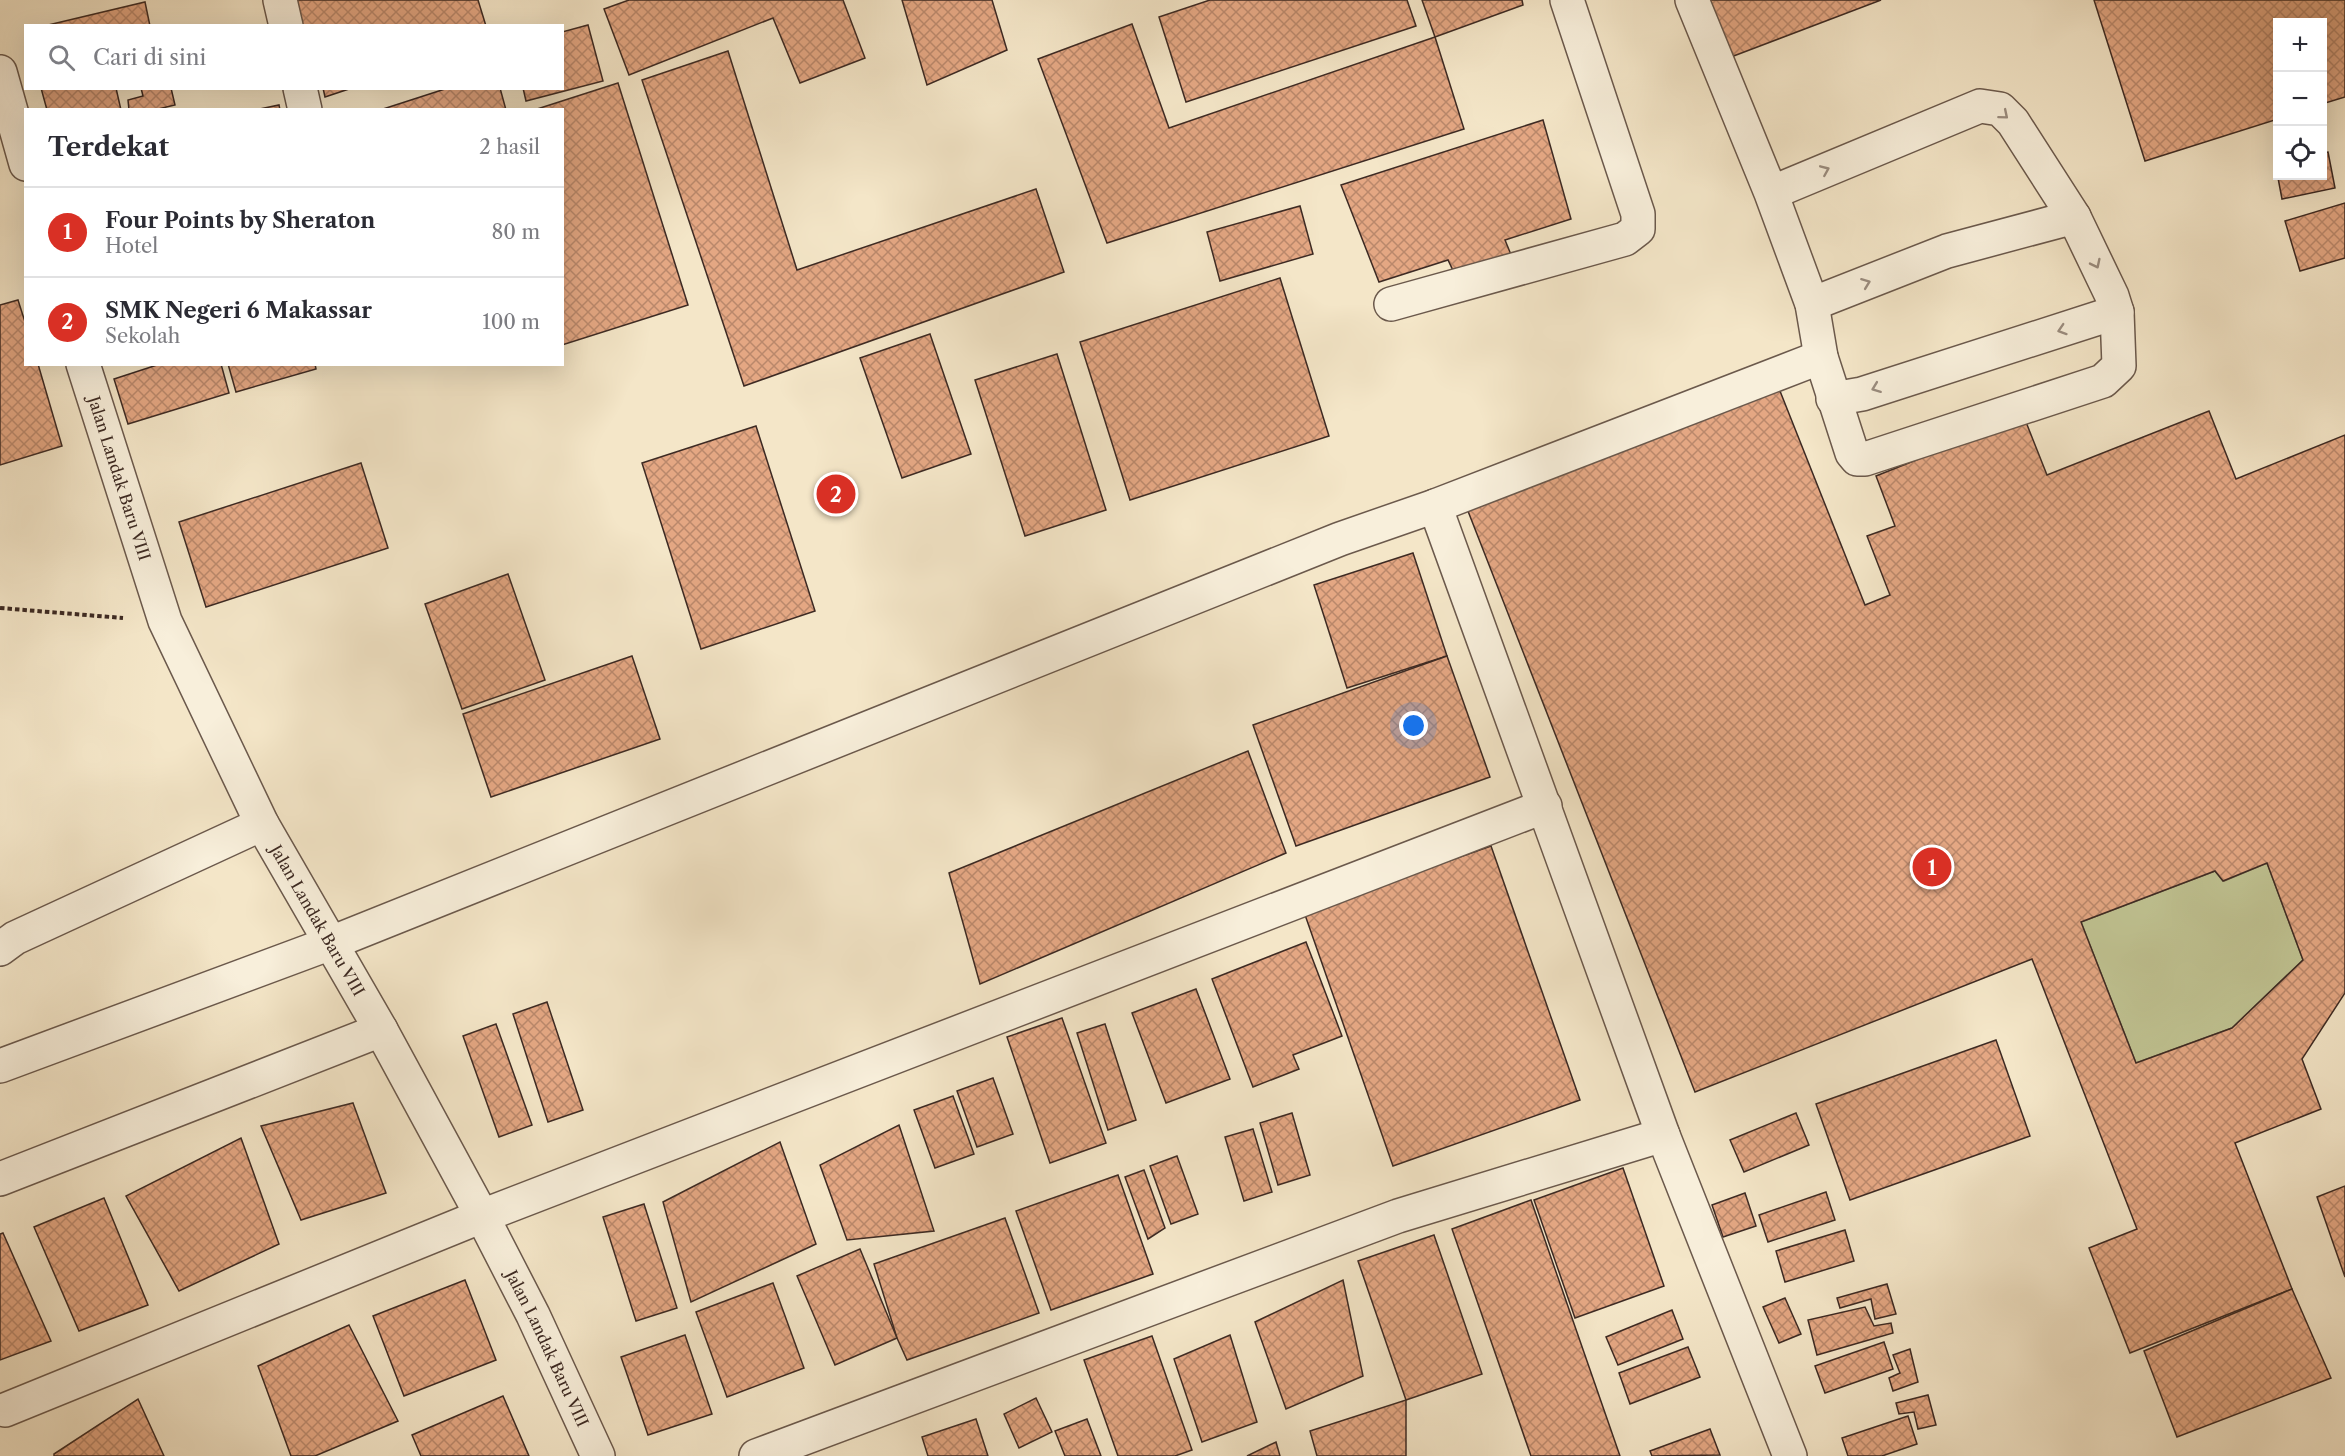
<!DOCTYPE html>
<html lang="id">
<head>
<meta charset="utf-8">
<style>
  :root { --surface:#fff; --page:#f2f2f3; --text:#2b2b33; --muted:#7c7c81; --line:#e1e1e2; --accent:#d93025 }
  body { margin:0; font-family:"Libre Caslon Text",serif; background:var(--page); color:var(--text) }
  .controls { position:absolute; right:18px; top:18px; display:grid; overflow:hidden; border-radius:0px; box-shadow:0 6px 24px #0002 }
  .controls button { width:54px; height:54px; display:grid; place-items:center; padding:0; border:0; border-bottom:2px solid var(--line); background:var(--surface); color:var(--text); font:30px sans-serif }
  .you { position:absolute; left:1414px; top:726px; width:21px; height:21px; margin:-15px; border:4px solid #fff; border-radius:50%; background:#1a73e8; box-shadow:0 0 0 9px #1a73e833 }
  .badge { display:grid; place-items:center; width:39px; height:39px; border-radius:50%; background:var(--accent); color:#fff; font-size:20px; font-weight:700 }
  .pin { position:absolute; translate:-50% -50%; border:3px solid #fff; box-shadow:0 2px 6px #0006 }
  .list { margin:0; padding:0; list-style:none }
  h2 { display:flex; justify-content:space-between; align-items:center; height:78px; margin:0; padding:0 24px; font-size:26px }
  h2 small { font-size:20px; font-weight:400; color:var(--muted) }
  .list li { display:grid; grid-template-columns:39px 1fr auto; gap:18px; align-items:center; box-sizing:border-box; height:90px; padding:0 24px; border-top:2px solid var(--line) }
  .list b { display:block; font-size:22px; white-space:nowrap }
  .list p { margin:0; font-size:20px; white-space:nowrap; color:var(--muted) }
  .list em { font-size:20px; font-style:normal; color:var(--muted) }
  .icon { flex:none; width:33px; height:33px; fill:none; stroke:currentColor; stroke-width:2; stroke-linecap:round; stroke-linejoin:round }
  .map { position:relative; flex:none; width:2345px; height:1456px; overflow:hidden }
  .search { position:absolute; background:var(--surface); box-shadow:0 6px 24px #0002; left:24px; top:24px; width:540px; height:66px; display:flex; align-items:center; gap:15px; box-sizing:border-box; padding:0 21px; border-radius:0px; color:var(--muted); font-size:22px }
  .panel { position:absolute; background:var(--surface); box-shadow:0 6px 24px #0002; left:24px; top:108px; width:540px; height:258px; border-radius:0px }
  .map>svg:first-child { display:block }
  .green { fill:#c0c392; stroke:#7e765a; stroke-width:1.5 }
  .building { fill:url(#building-cross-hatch); stroke:#3d2a23; stroke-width:1.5; fill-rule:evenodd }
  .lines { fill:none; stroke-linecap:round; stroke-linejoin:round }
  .minor-casing { stroke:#6b594c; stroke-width:36 }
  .path { stroke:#3d2a23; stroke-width:4; stroke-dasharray:4.5 3; stroke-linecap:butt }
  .minor { stroke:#f8efdb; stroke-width:33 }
  .oneway { stroke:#9a8c7f }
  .labels { text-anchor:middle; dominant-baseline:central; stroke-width:4.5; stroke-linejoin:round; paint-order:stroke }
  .street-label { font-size:16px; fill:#3d2a23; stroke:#f8efdb }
</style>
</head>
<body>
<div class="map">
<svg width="2345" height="1456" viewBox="0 0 2345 1456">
  <defs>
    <pattern id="building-cross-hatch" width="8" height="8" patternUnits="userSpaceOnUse" patternTransform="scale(1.5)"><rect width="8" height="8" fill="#e4a783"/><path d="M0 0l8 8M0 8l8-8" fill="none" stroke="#ba886b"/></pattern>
  </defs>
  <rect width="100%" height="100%" fill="#f4e6c8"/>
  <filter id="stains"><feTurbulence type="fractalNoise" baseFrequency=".00333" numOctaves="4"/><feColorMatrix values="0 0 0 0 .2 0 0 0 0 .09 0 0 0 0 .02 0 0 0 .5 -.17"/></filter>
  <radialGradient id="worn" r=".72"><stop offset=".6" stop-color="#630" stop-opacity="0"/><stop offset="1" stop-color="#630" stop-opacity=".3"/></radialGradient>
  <path class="green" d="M2267,863l36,97 -71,68 -96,35 -55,-141 134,-51 9,10z"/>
  <g class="building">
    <path d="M294,0h184l8,26h-184z"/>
    <path d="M629,0h214l22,58 -65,25 -27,-65 -144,57 -25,-66z"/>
    <path d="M902,0h90l15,50 -80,35z"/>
    <path d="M1210,0h197l9,26 -230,76 -27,-85z"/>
    <path d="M1422,0h100l1,5 -88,32z"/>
    <path d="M1710,0h171l-150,57z"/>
    <path d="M2094,0h251v97l-23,7v-82h-44v97l-133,42z"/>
    <path d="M145,2l5,24h-106z"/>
    <path d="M1132,24l37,104 266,-91 29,92 -357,114 -69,-184z"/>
    <path d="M588,25l15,56 -77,20 -3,-13h39v-56z"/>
    <path d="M728,51l69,219 239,-81 28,83 -320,114 -102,-306z"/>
    <path d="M618,83l70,222 -126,40v-235h-28z"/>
    <path d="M41,88h75l5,22h-74z"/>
    <path d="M141,88h30l4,17 -21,5h-25l-1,-10 15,-4z"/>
    <path d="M323,88h29l-27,9z"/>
    <path d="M448,88h52l6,22h-126z"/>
    <path d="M279,105l1,5h-25z"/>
    <path d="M1543,120l28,99 -66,21 9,22 -56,19 -10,-21 -69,22 -38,-97z"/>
    <path d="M2328,152l7,36 -53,11 -7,-37h3v14h44v-23z"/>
    <path d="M2345,203v55l-45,13 -15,-50z"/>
    <path d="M1300,206l13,48 -93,27 -13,-49z"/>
    <path d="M1280,278l49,158 -199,64 -50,-158z"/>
    <path d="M18,300l8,25v39h12l24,82 -62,19v-160z"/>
    <path d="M930,334l41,120 -69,24 -42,-120z"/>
    <path d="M1057,354l49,156 -81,26 -50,-156z"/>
    <path d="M160,364h61l8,29 -101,31 -14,-45z"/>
    <path d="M228,364h87l1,5 -80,23z"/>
    <path d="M1778,386l87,219 25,-10 -23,-59 28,-10 -19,-50 148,-59 23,58 162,-64 27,68 109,-44v558l-43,66 19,50 -86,34 57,146 -162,64 -41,-105 48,-19 -105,-270 -337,133 -229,-586zM2267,863l36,97 -71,68 -96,35 -55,-141 134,-51 8,10z"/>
    <path d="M756,426l59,185 -114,38 -59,-186z"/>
    <path d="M361,463l27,85 -182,59 -27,-85z"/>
    <path d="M1413,553l34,103 -100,32 -33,-103z"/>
    <path d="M508,574l37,106 -83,29 -37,-105z"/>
    <path d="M632,656l28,83 -169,58 -28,-83z"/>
    <path d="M1447,656l43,121 -194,69 -43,-121z"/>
    <path d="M1248,751l38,102 -306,131 -31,-111z"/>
    <path d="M1491,846l89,254 -187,66 -89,-254z"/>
    <path d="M1306,942l36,94 -49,19 6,14 -46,18 -41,-108z"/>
    <path d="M1196,989l34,90 -64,24 -34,-90z"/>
    <path d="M547,1002l36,108 -35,12 -35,-108z"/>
    <path d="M1062,1018l44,125 -56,20 -43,-126z"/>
    <path d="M496,1024l36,101 -33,12 -36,-101z"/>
    <path d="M1105,1024l31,96 -28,10 -31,-97z"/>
    <path d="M1996,1040l34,96 -180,64 -34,-96z"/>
    <path d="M993,1078l20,56 -36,13 -20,-56z"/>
    <path d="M953,1096l21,58 -39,14 -21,-58z"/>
    <path d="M353,1103l33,90 -85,27 -40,-94z"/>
    <path d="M1292,1113l18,62 -32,10 -18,-62z"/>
    <path d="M1796,1113l13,32 -65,27 -14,-32z"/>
    <path d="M899,1125l35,106 -87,9 -27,-75z"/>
    <path d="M1253,1129l19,63 -28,9 -19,-64z"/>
    <path d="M241,1138l38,106 -100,47 -53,-95z"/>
    <path d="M780,1142l36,102 -125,58 -28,-100z"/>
    <path d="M1177,1156l21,58 -27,10 -21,-58z"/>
    <path d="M1623,1168l41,118 -89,32 -41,-118z"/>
    <path d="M1144,1170l21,58 -17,11 -23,-62z"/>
    <path d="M1118,1175l35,99 -102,36 -35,-99z"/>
    <path d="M2345,1186v91l-28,-80z"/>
    <path d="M1826,1192l9,28 -67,22 -9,-27z"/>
    <path d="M1745,1193l11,33 -33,11 -11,-32z"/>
    <path d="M104,1198l44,107 -69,26 -45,-104z"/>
    <path d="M1531,1200l89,256h-89l-79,-227z"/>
    <path d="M644,1204l33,104 -41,13 -33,-104z"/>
    <path d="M1005,1218l34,95 -132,47 -10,-22 -23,-74z"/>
    <path d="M1845,1230l9,31 -69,21 -9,-31z"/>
    <path d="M3,1233l48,108 -51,19v-126z"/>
    <path d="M1434,1235l48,139 -76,26 -48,-139z"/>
    <path d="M860,1249l37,89 -62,27 -38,-89z"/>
    <path d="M465,1280l31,80 -92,36 -31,-80z"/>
    <path d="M1343,1280l20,96 -77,33 -31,-87z"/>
    <path d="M773,1283l31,85 -77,29 -31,-85z"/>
    <path d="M1887,1284l9,30 -21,5 -4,-20 -31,9 -3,-10z"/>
    <path d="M2292,1289l39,89 -154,59 -33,-86z"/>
    <path d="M1785,1298l16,36 -22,9 -16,-36z"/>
    <path d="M1865,1307l9,19 17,-3 2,10 -76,22 -9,-35z"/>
    <path d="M1672,1310l11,29 -65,26 -12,-28z"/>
    <path d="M349,1325l49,96 -83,35h-24l-33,-90z"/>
    <path d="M685,1335l27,79 -64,21 -27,-78z"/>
    <path d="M1230,1335l27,87 -55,20 -28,-83z"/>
    <path d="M1152,1336l40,114 -17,6h-57l-34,-96z"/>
    <path d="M1884,1342l9,27 -68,24 -10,-27z"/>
    <path d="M1688,1347l12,30 -70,27 -11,-31z"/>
    <path d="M1910,1349l8,33 -25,9 -4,-13 11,-5 -7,-18z"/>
    <path d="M1928,1395l8,30 -18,4 -4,-17 -15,2 -3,-11z"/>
    <path d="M503,1396l26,60h-108l-9,-21z"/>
    <path d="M1036,1398l16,34 -33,16 -15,-34z"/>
    <path d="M138,1399l26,57h-110v-2z"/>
    <path d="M1406,1400v56h-89l-7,-25z"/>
    <path d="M1908,1416l9,28 -35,12h-34l-6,-18z"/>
    <path d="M976,1419l12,37h-60l-6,-19z"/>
    <path d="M1087,1419l14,37h-36l-10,-25z"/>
    <path d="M1710,1429l10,26 -68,1 -2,-5z"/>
    <path d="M1276,1442l4,14h-33z"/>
  </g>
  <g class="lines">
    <defs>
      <g id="minor">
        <path d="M280,0l6,26"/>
        <path d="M1692,0l79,193 41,111 9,53 31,96 5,6h8l238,-78 16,-15 -2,-54 -5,-16 -38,-79 -61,-95 -13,-13 -20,-3 -209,87"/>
        <path d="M0,72l26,92"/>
        <path d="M300,88l5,22"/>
        <path d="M1391,304l234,-65 13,-10v-15l-71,-214"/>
        <path d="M1812,304l135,-53 127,-34"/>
        <path id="s1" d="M83,364l82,257 97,203 119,206 101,186 51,99 65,141"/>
        <path d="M1833,399l29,-5 255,-82"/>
        <path d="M1435,506l228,629 127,321"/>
        <path d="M0,949l15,-11 247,-114"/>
        <path d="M0,1066l331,-123 1009,-404 95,-33 386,-149"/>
        <path d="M0,1179l381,-149"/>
        <path d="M5,1410l477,-194 1063,-410"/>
        <path d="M756,1456l642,-240 265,-81"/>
      </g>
    </defs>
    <use href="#minor" class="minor-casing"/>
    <path class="path" d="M0,608l123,10"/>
    <use href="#minor" class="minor"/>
  </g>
  <defs><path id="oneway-chevron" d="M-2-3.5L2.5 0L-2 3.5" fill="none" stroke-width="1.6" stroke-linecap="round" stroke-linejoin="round" transform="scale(1.5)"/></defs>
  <g class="oneway">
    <use href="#oneway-chevron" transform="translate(2004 115) rotate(40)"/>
    <use href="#oneway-chevron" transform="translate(1825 170) rotate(-23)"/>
    <use href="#oneway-chevron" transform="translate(2096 264) rotate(64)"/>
    <use href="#oneway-chevron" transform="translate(1866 283) rotate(-21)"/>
    <use href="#oneway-chevron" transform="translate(2062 330) rotate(162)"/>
    <use href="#oneway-chevron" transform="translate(1876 388) rotate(159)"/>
  </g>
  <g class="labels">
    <g class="street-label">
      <text stroke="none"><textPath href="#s1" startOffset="120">Jalan Landak Baru VIII</textPath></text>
      <text stroke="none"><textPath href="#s1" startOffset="606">Jalan Landak Baru VIII</textPath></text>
      <text stroke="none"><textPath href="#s1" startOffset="1092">Jalan Landak Baru VIII</textPath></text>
    </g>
  </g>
  <rect width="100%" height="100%" filter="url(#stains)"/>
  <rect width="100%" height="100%" fill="url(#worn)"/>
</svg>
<div class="controls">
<button>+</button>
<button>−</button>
<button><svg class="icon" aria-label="locate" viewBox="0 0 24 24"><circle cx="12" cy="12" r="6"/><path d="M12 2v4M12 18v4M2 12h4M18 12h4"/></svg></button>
</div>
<div class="you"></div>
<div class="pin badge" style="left:1932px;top:867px">1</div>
<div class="pin badge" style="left:836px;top:494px">2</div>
<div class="search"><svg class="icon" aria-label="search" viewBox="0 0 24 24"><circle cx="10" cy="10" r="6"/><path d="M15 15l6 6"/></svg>Cari di sini</div>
<section class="panel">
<h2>Terdekat<small>2 hasil</small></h2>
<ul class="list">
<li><span class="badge">1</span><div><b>Four Points by Sheraton</b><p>Hotel</p></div><em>80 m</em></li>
<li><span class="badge">2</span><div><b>SMK Negeri 6 Makassar</b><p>Sekolah</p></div><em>100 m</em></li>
</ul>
</section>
</div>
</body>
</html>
